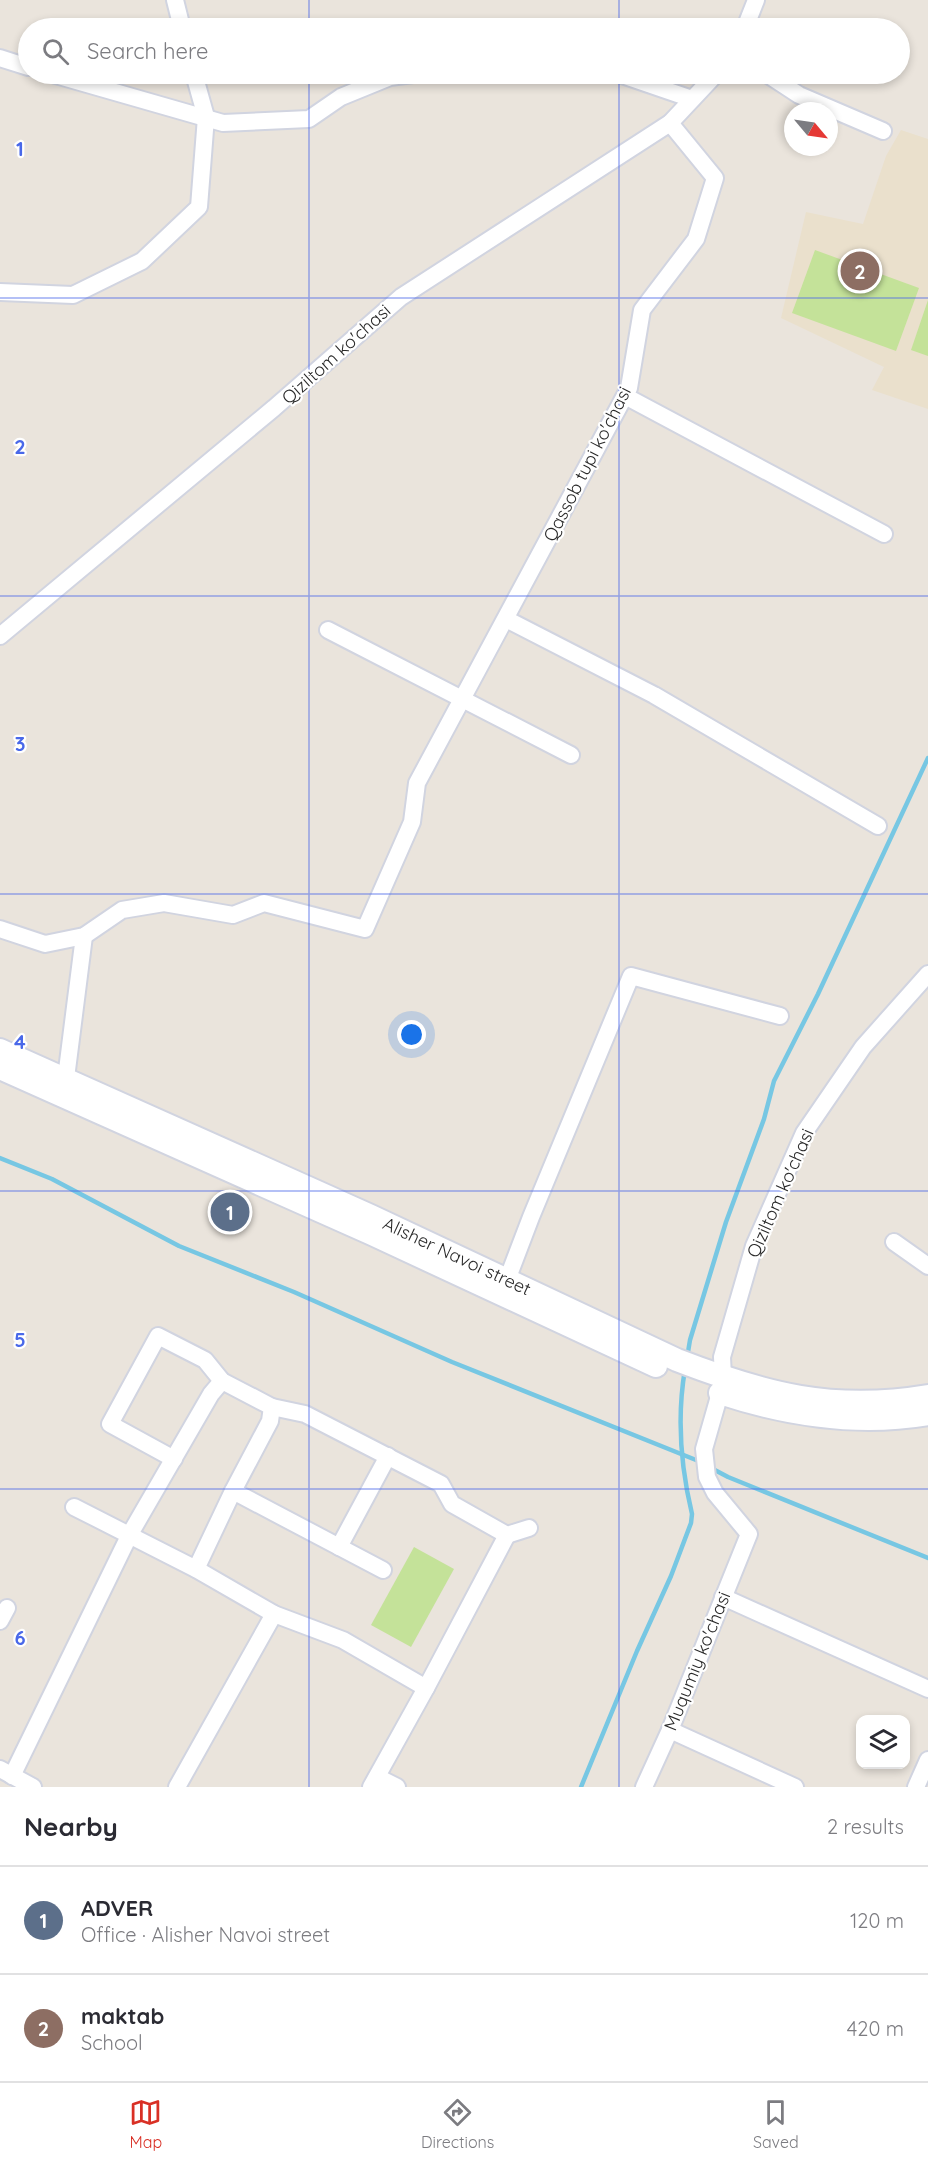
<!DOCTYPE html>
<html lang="en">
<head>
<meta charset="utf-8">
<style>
  :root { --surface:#fff; --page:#f7f7f7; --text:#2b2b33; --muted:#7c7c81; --line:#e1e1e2; --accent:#d93025 }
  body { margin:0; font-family:Quicksand,sans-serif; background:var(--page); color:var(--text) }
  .controls { position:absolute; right:18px; bottom:18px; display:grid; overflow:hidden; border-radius:12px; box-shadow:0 3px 9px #0003 }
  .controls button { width:54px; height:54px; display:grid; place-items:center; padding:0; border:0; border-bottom:2px solid var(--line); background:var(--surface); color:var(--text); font:30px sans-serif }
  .compass { position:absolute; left:784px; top:102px; width:54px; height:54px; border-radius:50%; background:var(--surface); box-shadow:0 3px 9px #0003; rotate:119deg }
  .you { position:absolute; left:412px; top:1035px; width:21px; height:21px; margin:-15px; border:4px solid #fff; border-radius:50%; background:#1a73e8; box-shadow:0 0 0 9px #1a73e833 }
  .badge { display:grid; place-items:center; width:39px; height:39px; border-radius:50%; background:var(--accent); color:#fff; font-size:20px; font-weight:700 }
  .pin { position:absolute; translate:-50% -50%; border:3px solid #fff; box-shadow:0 2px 6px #0006 }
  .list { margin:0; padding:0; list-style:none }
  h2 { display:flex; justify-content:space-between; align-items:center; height:78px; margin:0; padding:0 24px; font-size:26px }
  h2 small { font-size:20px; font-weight:400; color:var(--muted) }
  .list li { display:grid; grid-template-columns:39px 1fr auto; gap:18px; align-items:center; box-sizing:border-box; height:108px; padding:0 24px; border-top:2px solid var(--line) }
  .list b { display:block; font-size:22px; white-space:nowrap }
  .list p { margin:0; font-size:20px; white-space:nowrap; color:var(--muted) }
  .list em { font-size:20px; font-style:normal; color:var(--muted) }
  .icon { flex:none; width:33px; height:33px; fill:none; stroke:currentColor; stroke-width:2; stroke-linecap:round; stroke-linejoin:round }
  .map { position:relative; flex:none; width:928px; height:1787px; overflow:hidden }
  .search { position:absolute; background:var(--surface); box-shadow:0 3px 9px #0003; left:18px; right:18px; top:18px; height:66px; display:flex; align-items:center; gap:15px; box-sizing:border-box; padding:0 21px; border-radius:33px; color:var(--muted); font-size:22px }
  .sheet { height:294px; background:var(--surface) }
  nav { display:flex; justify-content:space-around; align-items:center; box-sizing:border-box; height:84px; border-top:2px solid var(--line); background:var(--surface); font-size:16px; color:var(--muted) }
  nav a { display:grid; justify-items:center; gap:3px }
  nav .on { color:var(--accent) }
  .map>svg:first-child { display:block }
  .education { fill:#eae0cc }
  .pitch { fill:#c4e299 }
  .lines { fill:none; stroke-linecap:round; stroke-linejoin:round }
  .stream { stroke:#77c7e3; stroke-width:4.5 }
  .street-casing { stroke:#d1d4e0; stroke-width:20 }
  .secondary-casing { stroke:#d1d4e0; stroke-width:26 }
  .street { stroke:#fff; stroke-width:16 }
  .secondary { stroke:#fff; stroke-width:22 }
  .grid { fill:none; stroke:#4968e9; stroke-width:1.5; stroke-opacity:0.55 }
  .labels { text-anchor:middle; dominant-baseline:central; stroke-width:4.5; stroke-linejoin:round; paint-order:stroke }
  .street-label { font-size:18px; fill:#292929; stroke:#fff }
  .grid-label { font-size:20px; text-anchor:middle; font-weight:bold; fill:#4968e9; stroke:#fff; stroke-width:4.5; stroke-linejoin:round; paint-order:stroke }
</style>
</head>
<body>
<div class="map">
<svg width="928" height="1787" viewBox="0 0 928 1787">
  <rect width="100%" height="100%" fill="#eae4dc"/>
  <path class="education" d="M901,130l27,9v270l-56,-19 12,-23 -103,-49 25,-106 57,12 23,-68z"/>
  <g class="pitch">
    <path d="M815,250l104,38 -23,63 -104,-38z"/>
    <path d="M928,300v56l-17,-6z"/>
    <path d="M414,1547l40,22 -43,78 -40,-22z"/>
  </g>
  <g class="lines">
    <g class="stream">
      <path d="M0,1158l52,21 127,67 115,46 158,70 249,100"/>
      <path d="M687,1358l3,-18 36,-118 38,-103 10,-38 44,-87 110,-236"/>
      <path d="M711,1468l17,9 200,81"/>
      <path d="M581,1787l56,-136 34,-75 20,-53 1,-9c-11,-46 -15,-98 -7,-145"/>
    </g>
    <defs>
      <g id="street">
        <path d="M175,0l7,28"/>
        <path d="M745,28l11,-28"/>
        <path d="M0,58l28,9"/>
        <path d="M52,74l171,49 86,-4 32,-22 49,-20 23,-3"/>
        <path d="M619,74l73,25"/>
        <path d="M767,74l32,21 84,36"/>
        <path d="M0,292l73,3 69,-34 57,-54 7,-90 -12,-43"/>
        <path d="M625,396l259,138"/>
        <path d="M506,619l148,76 224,131"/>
        <path d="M328,630l243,125"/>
        <path d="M0,636l274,-228 127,-111 269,-174 46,-49"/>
        <path d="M0,929l45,15 39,-8 38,-26 42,-7 69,12 31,-12 101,26 47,-107 5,-39 212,-395 13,-78 54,-71 19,-61 -45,-55"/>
        <path d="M62,1090l4,-12 18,-142"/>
        <path d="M894,1242l34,24"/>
        <path d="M504,1288l27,-71 100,-241 149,40"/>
        <path d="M174,1459l-64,-35 48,-88 47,24 17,21 50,26 33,7 136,70 11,20 55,31 22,-7"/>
        <path d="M233,1491l150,79"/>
        <path d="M74,1507l122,62 78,45 69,26 83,48"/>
        <path d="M339,1547l49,-91"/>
        <path d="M196,1569l37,-78 37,-70 2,-14"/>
        <path d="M723,1597l205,92"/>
        <path d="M0,1621l7,-13"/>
        <path d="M670,1730l125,57"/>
        <path d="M0,1769l33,18"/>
        <path d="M12,1776l118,-242 81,-140 11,-13"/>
        <path d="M377,1777l20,10"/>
        <path d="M177,1787l97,-173"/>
        <path d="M371,1787l55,-99 81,-153"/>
        <path d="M644,1787l26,-57 79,-196 -34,-41 -8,-16 -3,-28 16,-56 3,-16 -1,-20 32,-111 50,-113 59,-86 65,-73"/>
        <path d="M916,1787l12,-27"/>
      </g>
      <g id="secondary">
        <path d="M0,1050l371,166 306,144c88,34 156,52 251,36"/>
        <path d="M0,1068l372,166 284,132"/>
        <path d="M720,1393c67,22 138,33 208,21"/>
      </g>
    </defs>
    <use href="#street" class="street-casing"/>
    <use href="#secondary" class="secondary-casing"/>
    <use href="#street" class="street"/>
    <use href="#secondary" class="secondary"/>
  </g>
  <path class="grid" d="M309,0v28M619,0v28M309,74v1713M619,74v1713M0,298h928M0,596h928M0,894h928M0,1191h928M0,1489h928"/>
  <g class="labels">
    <g class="street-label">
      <text transform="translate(336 354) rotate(-42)">Qiziltom ko'chasi</text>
      <text transform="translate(587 464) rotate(-63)">Qassob tupi ko'chasi</text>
      <text transform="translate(780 1193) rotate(-66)">Qiziltom ko'chasi</text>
      <text transform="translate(457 1256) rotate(25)">Alisher Navoi street</text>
      <text transform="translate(697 1661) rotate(-68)">Muqumiy ko'chasi</text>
    </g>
  </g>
  <g class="grid-label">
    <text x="20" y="156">1</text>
    <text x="20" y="454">2</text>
    <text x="20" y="751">3</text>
    <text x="20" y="1049">4</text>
    <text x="20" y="1347">5</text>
    <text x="20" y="1645">6</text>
  </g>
</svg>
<div class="controls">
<button><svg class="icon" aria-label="layers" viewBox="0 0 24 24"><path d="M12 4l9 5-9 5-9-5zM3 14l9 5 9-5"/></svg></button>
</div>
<svg class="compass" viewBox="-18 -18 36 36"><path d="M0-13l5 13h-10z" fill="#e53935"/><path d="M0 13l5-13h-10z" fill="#7c7c81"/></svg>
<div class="you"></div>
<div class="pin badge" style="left:230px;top:1212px;background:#5c6f8a">1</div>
<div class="pin badge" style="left:860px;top:271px;background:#8d6e63">2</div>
<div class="search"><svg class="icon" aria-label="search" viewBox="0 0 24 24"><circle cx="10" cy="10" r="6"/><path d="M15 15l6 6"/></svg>Search here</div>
</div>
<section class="sheet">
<h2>Nearby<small>2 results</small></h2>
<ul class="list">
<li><span class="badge" style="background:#5c6f8a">1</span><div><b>ADVER</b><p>Office · Alisher Navoi street</p></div><em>120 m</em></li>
<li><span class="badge" style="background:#8d6e63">2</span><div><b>maktab</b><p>School</p></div><em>420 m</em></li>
</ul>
</section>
<nav>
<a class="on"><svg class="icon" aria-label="map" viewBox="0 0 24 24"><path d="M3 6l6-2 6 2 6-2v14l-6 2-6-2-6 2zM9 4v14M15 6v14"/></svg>Map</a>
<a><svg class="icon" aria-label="directions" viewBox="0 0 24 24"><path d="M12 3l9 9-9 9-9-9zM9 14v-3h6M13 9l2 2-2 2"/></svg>Directions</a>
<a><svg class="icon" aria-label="saved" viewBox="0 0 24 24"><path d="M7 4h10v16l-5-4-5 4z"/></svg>Saved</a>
</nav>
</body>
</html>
